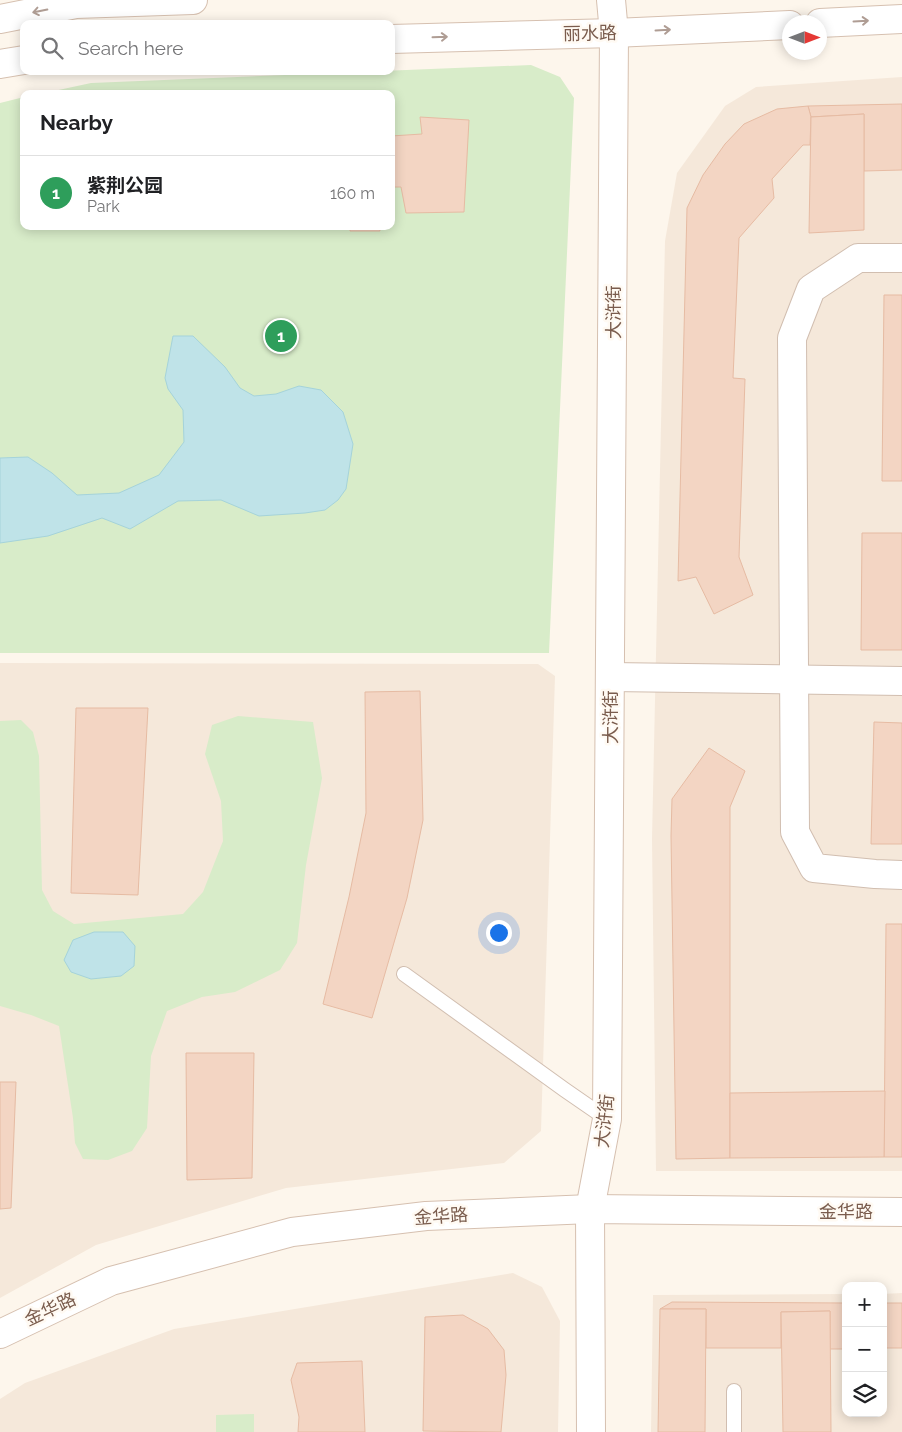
<!DOCTYPE html>
<html lang="en">
<head>
<meta charset="utf-8">
<style>
  :root { --surface:#fff; --page:#f6f6f6; --text:#202124; --muted:#757577; --line:#e0e0e0; --accent:#db2777 }
  body { margin:0; font-family:Raleway,"Noto Sans SC",sans-serif; background:var(--page); color:var(--text) }
  .controls { position:absolute; right:15px; bottom:15px; display:grid; overflow:hidden; border-radius:10px; box-shadow:0 2px 12px #0003 }
  .controls button { width:45px; height:45px; display:grid; place-items:center; padding:0; border:0; border-bottom:1px solid var(--line); background:var(--surface); color:var(--text); font:25px sans-serif }
  .compass { position:absolute; left:782px; top:15px; width:45px; height:45px; border-radius:50%; background:var(--surface); box-shadow:0 2px 12px #0003; rotate:90deg }
  .you { position:absolute; left:498px; top:932px; width:18px; height:18px; margin:-12px; border:4px solid #fff; border-radius:50%; background:#1a73e8; box-shadow:0 0 0 8px #1a73e833 }
  .badge { display:grid; place-items:center; width:32px; height:32px; border-radius:50%; background:var(--accent); color:#fff; font-size:16px; font-weight:700 }
  .pin { position:absolute; translate:-50% -50%; border:2px solid #fff; box-shadow:0 1px 5px #0006 }
  .list { margin:0; padding:0; list-style:none }
  h2 { display:flex; justify-content:space-between; align-items:center; height:65px; margin:0; padding:0 20px; font-size:21px }
  h2 small { font-size:16px; font-weight:400; color:var(--muted) }
  .list li { display:grid; grid-template-columns:32px 1fr auto; gap:15px; align-items:center; box-sizing:border-box; height:75px; padding:0 20px; border-top:1px solid var(--line) }
  .list b { display:block; font-size:19px; white-space:nowrap }
  .list p { margin:0; font-size:16px; white-space:nowrap; color:var(--muted) }
  .list em { font-size:16px; font-style:normal; color:var(--muted) }
  .icon { flex:none; width:28px; height:28px; fill:none; stroke:currentColor; stroke-width:2; stroke-linecap:round; stroke-linejoin:round }
  .map { position:relative; flex:none; width:902px; height:1432px; overflow:hidden }
  .search { position:absolute; background:var(--surface); box-shadow:0 2px 12px #0003; left:20px; top:20px; width:375px; height:55px; display:flex; align-items:center; gap:12px; box-sizing:border-box; padding:0 18px; border-radius:10px; color:var(--muted); font-size:19px }
  .panel { position:absolute; background:var(--surface); box-shadow:0 2px 12px #0003; left:20px; top:90px; width:375px; height:140px; border-radius:10px }
  .map>svg:first-child { display:block }
  .residential { fill:#f5e8da }
  .green { fill:#d8ecc9 }
  .water { fill:#bfe3e8; stroke:#a5d3da }
  .building { fill:#f3d5c3; stroke:#e6bba3 }
  .lines { fill:none; stroke-linecap:round; stroke-linejoin:round }
  .lane-casing { stroke:#d1beb0; stroke-width:16 }
  .street-casing { stroke:#d1beb0; stroke-width:30 }
  .secondary-casing { stroke:#d6c0b0; stroke-width:30 }
  .lane { stroke:#fff; stroke-width:14 }
  .street { stroke:#fff; stroke-width:28 }
  .secondary { stroke:#fff; stroke-width:28 }
  .oneway { stroke:#af9d94 }
  .labels { text-anchor:middle; dominant-baseline:central; stroke-width:5; stroke-linejoin:round; paint-order:stroke }
  .street-label { font-size:18px; fill:#7a5c4d; stroke:#fffaf3 }
</style>
</head>
<body>
<div class="map">
<svg width="902" height="1432" viewBox="0 0 902 1432">
  <rect width="100%" height="100%" fill="#fdf6ec"/>
  <g class="residential">
    <path d="M902,77v1094h-246l-4,-332 13,-598 12,-68 48,-67 31,-19z"/>
    <path d="M0,663l538,1 17,12 -14,455 -37,32 -218,25 -190,57 -96,53z"/>
    <path d="M513,1273l29,14 18,34 -2,111h-558v-33l25,-16 149,-54z"/>
    <path d="M902,1293v139h-251l2,-137 193,-1v119h37v-119z"/>
  </g>
  <g class="green">
    <path d="M531,65l29,12 14,21 -25,555h-549v-550l24,-6v129h367v-132h-351l51,-11z"/>
    <path d="M238,716l75,6 9,56 -16,87 -9,78 -17,27 -45,22 -33,5 -35,14 -16,45 -4,72 -15,23 -24,9 -25,-1 -8,-16 -2,-25 -14,-92 -28,-11 -31,-9v-285l21,-1 12,12 6,24 3,134 11,21 21,13 109,-10 20,-22 20,-51 -2,-40 -16,-47 7,-29z"/>
    <path d="M254,1414v18h-38v-17z"/>
  </g>
  <g class="water">
    <path d="M173,336h20l32,31 15,21 14,8 22,-2 23,-8 22,4 22,22 10,32 -7,45 -8,11 -13,10 -20,3 -46,3 -38,-16 -43,1 -48,28 -28,-11 -54,18 -48,7v-85l28,-1 24,16 25,22 42,-2 40,-18 25,-33 -1,-32 -15,-21 -3,-11z"/>
    <path d="M94,932h29l12,14 -1,20 -13,10 -30,3 -20,-7 -7,-12 9,-20z"/>
  </g>
  <g class="building">
    <path d="M902,104v66l-38,1v-57l-53,3 -3,-11z"/>
    <path d="M808,106l3,11 -1,28h-7l-31,34 2,19 -35,40 -6,140 12,1 -6,178 14,38 -39,19 -18,-37 -18,4 9,-373 16,-33 22,-31 19,-20 33,-15z"/>
    <path d="M864,114v116l-55,3 2,-116z"/>
    <path d="M420,117l49,3 -5,92 -58,1 -5,-26h-10v-51l31,-2z"/>
    <path d="M350,226h29l1,5h-30z"/>
    <path d="M884,295h18v186h-20z"/>
    <path d="M862,533h40v117h-41z"/>
    <path d="M420,691l3,129 -16,78 -35,120 -49,-14 26,-107 17,-84 -1,-121z"/>
    <path d="M76,708h72l-10,187 -67,-2z"/>
    <path d="M874,722l28,1v121h-31z"/>
    <path d="M709,748l36,23 -15,36v351l-54,1 -5,-323 1,-37z"/>
    <path d="M886,924h16v233h-18z"/>
    <path d="M186,1053h68l-2,125 -65,2z"/>
    <path d="M0,1082h16l-5,126 -11,1z"/>
    <path d="M885,1091l-1,66 -154,1v-65z"/>
    <path d="M672,1302l174,1v46h-16v-38l-49,1v36h-75v-39h-46z"/>
    <rect x="883" y="1303" width="19" height="45"/>
    <path d="M660,1309h46l-1,123h-47z"/>
    <path d="M830,1311l1,121h-48l-2,-120z"/>
    <path d="M463,1315l25,14 16,21 2,25 -5,57 -78,-1 2,-114z"/>
    <path d="M362,1361l3,71h-67l1,-15 -8,-37 6,-17z"/>
  </g>
  <g class="lines">
    <defs>
      <g id="lane">
        <path d="M404,974l161,116 42,29"/>
        <path d="M734,1391v41"/>
      </g>
      <g id="street">
        <path d="M902,258h-44l-47,31 -19,49 3,494 19,36 61,6 27,1"/>
        <path d="M610,677l292,4"/>
      </g>
      <g id="secondary">
        <path d="M0,19l76,-15 117,-4"/>
        <path d="M820,23l82,-4"/>
        <path d="M391,39l223,-6 176,-8"/>
        <path d="M0,64l24,-4"/>
        <path d="M0,1334l111,-53 181,-49 134,-16 164,-7 312,3"/>
        <path d="M591,1432l-1,-223 17,-90 7,-1086 -3,-33"/>
      </g>
    </defs>
    <use href="#lane" class="lane-casing"/>
    <use href="#street" class="street-casing"/>
    <use href="#secondary" class="secondary-casing"/>
    <use href="#lane" class="lane"/>
    <use href="#street" class="street"/>
    <use href="#secondary" class="secondary"/>
  </g>
  <defs><path id="oneway-shaft" d="M-6 0H5M1.5-3L5.5 0L1.5 3" fill="none" stroke-width="1.6" stroke-linecap="round" stroke-linejoin="round" transform="scale(1.25)"/></defs>
  <g class="oneway">
    <use href="#oneway-shaft" transform="translate(40 11) rotate(169)"/>
    <use href="#oneway-shaft" transform="translate(861 21) rotate(-3)"/>
    <use href="#oneway-shaft" transform="translate(663 30) rotate(-3)"/>
    <use href="#oneway-shaft" transform="translate(440 37) rotate(-2)"/>
  </g>
  <g class="labels">
    <g class="street-label">
      <text transform="translate(590 33) rotate(-1)">丽水路</text>
      <text transform="translate(613 312) rotate(-90)">大浒街</text>
      <text transform="translate(610 717) rotate(-90)">大浒街</text>
      <text transform="translate(604 1121) rotate(-84)">大浒街</text>
      <text x="846" y="1211">金华路</text>
      <text transform="translate(441 1216) rotate(-4)">金华路</text>
      <text transform="translate(50 1309) rotate(-25)">金华路</text>
    </g>
  </g>
</svg>
<div class="controls">
<button>+</button>
<button>−</button>
<button><svg class="icon" aria-label="layers" viewBox="0 0 24 24"><path d="M12 4l9 5-9 5-9-5zM3 14l9 5 9-5"/></svg></button>
</div>
<svg class="compass" viewBox="-18 -18 36 36"><path d="M0-13l5 13h-10z" fill="#e53935"/><path d="M0 13l5-13h-10z" fill="#757577"/></svg>
<div class="you"></div>
<div class="pin badge" style="left:281px;top:336px;background:#2e9e5b">1</div>
<div class="search"><svg class="icon" aria-label="search" viewBox="0 0 24 24"><circle cx="10" cy="10" r="6"/><path d="M15 15l6 6"/></svg>Search here</div>
<section class="panel">
<h2>Nearby<small></small></h2>
<ul class="list">
<li><span class="badge" style="background:#2e9e5b">1</span><div><b>紫荆公园</b><p>Park</p></div><em>160 m</em></li>
</ul>
</section>
</div>
</body>
</html>
